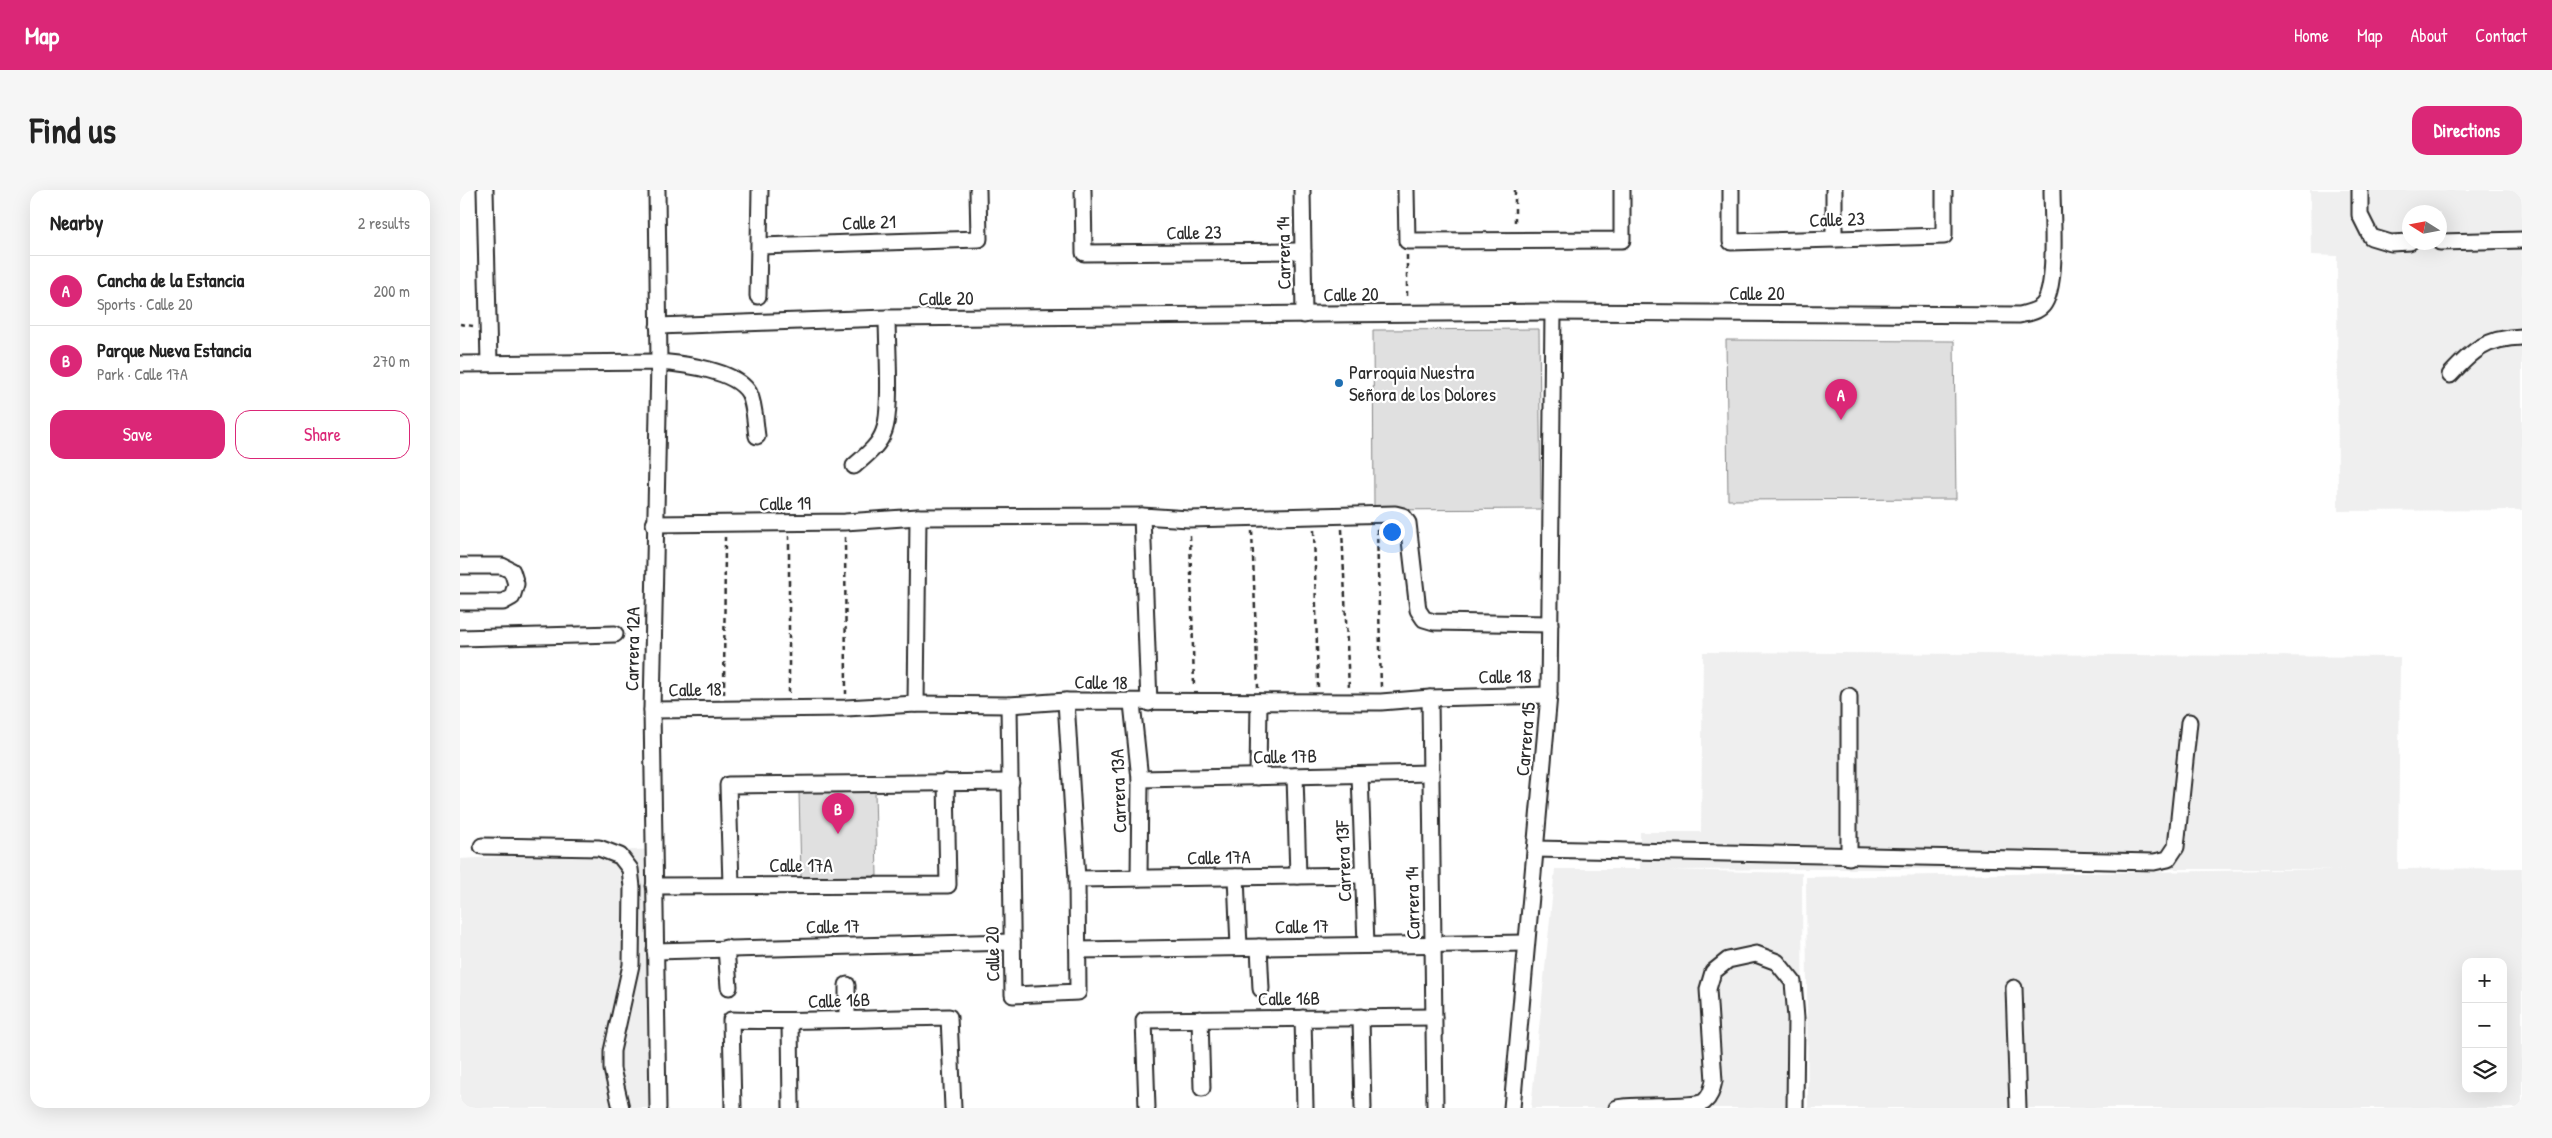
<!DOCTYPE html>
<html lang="en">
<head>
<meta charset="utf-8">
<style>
  :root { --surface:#fff; --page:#f6f6f6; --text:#222; --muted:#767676; --line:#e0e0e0; --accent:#db2777 }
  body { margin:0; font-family:"Patrick Hand",sans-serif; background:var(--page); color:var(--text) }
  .controls { position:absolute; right:15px; bottom:15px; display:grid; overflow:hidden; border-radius:10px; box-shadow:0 5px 20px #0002 }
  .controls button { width:45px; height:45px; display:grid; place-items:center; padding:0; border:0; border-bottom:1px solid var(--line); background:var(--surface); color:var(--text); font:25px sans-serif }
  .compass { position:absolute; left:1942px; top:15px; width:45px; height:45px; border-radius:50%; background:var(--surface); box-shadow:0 5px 20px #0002; rotate:281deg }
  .you { position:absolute; left:931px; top:341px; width:18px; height:18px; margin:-12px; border:4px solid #fff; border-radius:50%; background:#1a73e8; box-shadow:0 0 0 8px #1a73e833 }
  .badge { display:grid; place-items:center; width:32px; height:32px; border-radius:50%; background:var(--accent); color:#fff; font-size:16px; font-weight:700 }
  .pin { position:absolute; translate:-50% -41px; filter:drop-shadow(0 1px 2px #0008) }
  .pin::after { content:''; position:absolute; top:26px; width:18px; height:15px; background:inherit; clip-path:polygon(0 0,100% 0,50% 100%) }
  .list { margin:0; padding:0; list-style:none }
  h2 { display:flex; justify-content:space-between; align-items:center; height:65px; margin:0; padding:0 20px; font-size:21px }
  h2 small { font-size:16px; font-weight:400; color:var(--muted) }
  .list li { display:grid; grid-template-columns:32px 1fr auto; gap:15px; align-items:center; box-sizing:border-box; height:70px; padding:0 20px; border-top:1px solid var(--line) }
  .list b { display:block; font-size:19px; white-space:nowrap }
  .list p { margin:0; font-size:16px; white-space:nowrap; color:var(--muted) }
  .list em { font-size:16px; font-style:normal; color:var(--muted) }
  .actions { display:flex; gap:10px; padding:15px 20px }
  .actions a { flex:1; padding:11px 0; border:1px solid var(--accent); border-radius:15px; text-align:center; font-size:18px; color:var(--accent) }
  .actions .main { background:var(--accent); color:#fff }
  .icon { flex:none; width:28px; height:28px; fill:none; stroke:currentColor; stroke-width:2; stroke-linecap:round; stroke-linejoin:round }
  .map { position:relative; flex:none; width:2062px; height:918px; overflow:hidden; border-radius:15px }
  header { display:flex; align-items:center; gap:30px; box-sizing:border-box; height:70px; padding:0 25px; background:var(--accent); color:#fff }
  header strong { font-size:24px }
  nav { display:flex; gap:28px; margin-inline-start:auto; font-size:18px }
  .intro { display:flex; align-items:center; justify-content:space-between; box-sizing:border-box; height:120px; padding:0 30px }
  h1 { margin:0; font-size:35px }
  .button { padding:12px 22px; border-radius:15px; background:var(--accent); color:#fff; font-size:18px; font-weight:700 }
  main { display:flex; gap:30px; padding:0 30px }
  aside { flex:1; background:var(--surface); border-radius:15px; box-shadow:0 5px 20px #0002 }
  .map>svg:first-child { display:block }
  .built { fill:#efefef; fill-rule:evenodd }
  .green { fill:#e0e0e0; stroke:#868686 }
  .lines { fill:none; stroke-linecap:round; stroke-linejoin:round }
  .minor-casing { stroke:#2b2b2b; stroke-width:19 }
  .path { stroke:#2b2b2b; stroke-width:2.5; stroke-dasharray:5 4; stroke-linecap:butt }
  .minor { stroke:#fff; stroke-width:15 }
  .poi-dot { fill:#1f6fb2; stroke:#fff; stroke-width:2 }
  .labels { text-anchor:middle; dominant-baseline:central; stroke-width:4.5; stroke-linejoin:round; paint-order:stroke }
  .street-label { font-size:19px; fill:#2b2b2b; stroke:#fff }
  .poi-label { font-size:19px; fill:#2b2b2b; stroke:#fff; text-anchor:start }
</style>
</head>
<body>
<header>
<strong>Map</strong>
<nav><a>Home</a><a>Map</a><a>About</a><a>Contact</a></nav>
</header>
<div class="intro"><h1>Find us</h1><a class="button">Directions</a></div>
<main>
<aside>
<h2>Nearby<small>2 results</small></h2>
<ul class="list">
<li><span class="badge">A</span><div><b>Cancha de la Estancia</b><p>Sports · Calle 20</p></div><em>200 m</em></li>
<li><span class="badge">B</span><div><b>Parque Nueva Estancia</b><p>Park · Calle 17A</p></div><em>270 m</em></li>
</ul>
<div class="actions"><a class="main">Save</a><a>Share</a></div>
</aside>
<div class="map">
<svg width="2062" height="918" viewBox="0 0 2062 918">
  <rect width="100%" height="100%" fill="#fff"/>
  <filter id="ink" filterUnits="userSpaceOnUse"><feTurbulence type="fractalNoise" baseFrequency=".02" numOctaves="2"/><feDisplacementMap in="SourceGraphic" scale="10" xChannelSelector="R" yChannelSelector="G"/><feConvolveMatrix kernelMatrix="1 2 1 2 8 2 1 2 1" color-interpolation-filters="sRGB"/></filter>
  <g filter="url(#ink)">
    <g class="built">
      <path d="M1850,0h212v320l-184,1 -1,-255 -26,-1zM1950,22h30v30h-30z"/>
      <path d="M1243,462l697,5 -2,212 124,-1v240h-714l-2,-231 538,-8h-539l-138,1 135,3 1,235h-272l24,-239h85v-37h61zM2006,772h37v127h-37z"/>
      <path d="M194,659l4,259h-198v-249z"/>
    </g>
    <g class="green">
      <path d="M1079,139l2,180 -167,1 -1,-180z"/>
      <path d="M1266,150l228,1 2,158 -228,1z"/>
      <path d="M415,601l2,85 -76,1 -2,-85z"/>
    </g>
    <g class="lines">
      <defs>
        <g id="minor">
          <path d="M25,0l4,173"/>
          <path d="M197,0l2,172 -7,348 6,398"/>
          <path d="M623,0l1,63 219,-2"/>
          <path d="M842,0l2,125"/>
          <path d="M946,0l1,51 215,-1v-50"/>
          <path d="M1271,0v52l213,-6v-46"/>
          <path d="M1374,0v49"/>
          <path d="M1900,0v25l11,22 20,6 19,-1"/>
          <path d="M1980,52l82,-2"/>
          <path d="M300,56l219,-7 -1,-49"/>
          <path d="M298,106l2,-106"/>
          <path d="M198,136l229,-8 666,-6 466,3c9,-2 18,-3 24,-10 15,-18 9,-90 9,-115"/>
          <path d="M0,174l199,-2c24,2 77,8 90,31 6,12 6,31 8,43"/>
          <path d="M1990,185c23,-25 36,-37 72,-38"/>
          <path d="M394,276c11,-10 25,-20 30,-35 8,-21 3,-87 3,-113"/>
          <path d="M682,326l7,187"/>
          <path d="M194,334l191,-2 73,-5 224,-1 47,3 206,-5 8,2 5,7 10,87 6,9 10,3 116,2"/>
          <path d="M0,376h42l10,5 4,13 -4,13 -9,5h-43"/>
          <path d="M0,448l155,-4"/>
          <path d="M970,508l5,410"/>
          <path d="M672,513l8,76 -1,99"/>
          <path d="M456,514l2,-187"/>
          <path d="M549,515l4,290 65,-3 -1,-113 -11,-178"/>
          <path d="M192,520l194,-2 70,-4 93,1 57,-4 315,1 49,-4 119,-3"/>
          <path d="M900,585l6,170"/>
          <path d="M835,586l3,100"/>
          <path d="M798,587l1,-75"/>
          <path d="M680,589l291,-6"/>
          <path d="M22,656l117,2 21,8 10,13 2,18 -1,78 -19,86v18l9,39"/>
          <path d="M1075,659l619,13 14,-3 8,-12 13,-125"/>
          <path d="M1389,667v-161"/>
          <path d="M776,687l3,70"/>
          <path d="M617,689l286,-4"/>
          <path d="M271,695l-3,-100 283,-3"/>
          <path d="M194,696l294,-1 -2,-103"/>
          <path d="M799,757l2,42"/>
          <path d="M266,758l3,39"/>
          <path d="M618,760l448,-7"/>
          <path d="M195,761l357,-9"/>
          <path d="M1554,798l4,120"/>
          <path d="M901,827l2,91"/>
          <path d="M387,828v-33"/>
          <path d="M843,828l2,90"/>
          <path d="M740,829l2,69"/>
          <path d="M330,832l1,86"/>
          <path d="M273,918l-2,-88c73,2 146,-2 218,-3l4,91"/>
          <path d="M687,918l-3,-88 290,-3"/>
          <path d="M1052,918l37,-413 4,-383"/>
          <path d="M1157,918c20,-4 75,0 87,-6 7,-6 8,-13 10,-21l-6,-92 5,-17 15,-12 28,-6 21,8 16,20 3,36 -1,90"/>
        </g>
      </defs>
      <use href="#minor" class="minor-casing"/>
      <g class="path">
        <path d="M1055,0v36"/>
        <path d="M947,65v44"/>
        <path d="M0,134l13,2"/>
        <path d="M882,339l7,160"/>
        <path d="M917,339l4,159"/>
        <path d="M854,340l4,157"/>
        <path d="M792,341l6,157"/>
        <path d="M730,345l4,151"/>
        <path d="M385,347l1,157"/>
        <path d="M329,503v-157"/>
        <path d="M264,504l1,-157"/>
      </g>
      <use href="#minor" class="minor"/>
    </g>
  </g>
  <circle class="poi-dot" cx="879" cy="193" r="5"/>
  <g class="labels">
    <g class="street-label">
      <text transform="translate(1377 29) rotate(-2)">Calle 23</text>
      <text transform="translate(409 32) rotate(-2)">Calle 21</text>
      <text transform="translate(734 42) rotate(-1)">Calle 23</text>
      <text transform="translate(823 63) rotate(-91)">Carrera 14</text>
      <text x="1297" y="103">Calle 20</text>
      <text transform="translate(891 104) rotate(-1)">Calle 20</text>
      <text transform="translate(486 108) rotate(-1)">Calle 20</text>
      <text transform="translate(325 313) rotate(-1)">Calle 19</text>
      <text transform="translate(172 459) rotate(-89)">Carrera 12A</text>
      <text transform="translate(1045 486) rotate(-1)">Calle 18</text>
      <text transform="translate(641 492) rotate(1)">Calle 18</text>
      <text transform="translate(235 499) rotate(-1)">Calle 18</text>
      <text transform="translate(1065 549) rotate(-85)">Carrera 15</text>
      <text transform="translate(825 566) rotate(-1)">Calle 17B</text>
      <text transform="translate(658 601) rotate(-92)">Carrera 13A</text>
      <text transform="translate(759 667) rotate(-1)">Calle 17A</text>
      <text transform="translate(883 671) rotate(-92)">Carrera 13F</text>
      <text x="341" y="675">Calle 17A</text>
      <text transform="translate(952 713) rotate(-91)">Carrera 14</text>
      <text transform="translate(373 736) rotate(-1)">Calle 17</text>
      <text transform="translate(842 736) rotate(-1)">Calle 17</text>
      <text transform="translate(532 764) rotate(-91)">Calle 20</text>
      <text transform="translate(829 808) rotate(-1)">Calle 16B</text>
      <text transform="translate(379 810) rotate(-2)">Calle 16B</text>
    </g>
    <g class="poi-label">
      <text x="889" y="182">Parroquia Nuestra<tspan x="889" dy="22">Señora de los Dolores</tspan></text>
    </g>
  </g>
</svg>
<div class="controls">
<button>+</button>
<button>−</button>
<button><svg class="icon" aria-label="layers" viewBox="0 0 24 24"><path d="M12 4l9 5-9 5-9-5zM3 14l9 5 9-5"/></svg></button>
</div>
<svg class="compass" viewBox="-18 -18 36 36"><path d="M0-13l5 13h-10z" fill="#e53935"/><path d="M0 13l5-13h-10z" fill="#767676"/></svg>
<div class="you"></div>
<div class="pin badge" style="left:1381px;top:230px">A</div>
<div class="pin badge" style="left:378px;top:644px">B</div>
</div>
</main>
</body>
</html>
